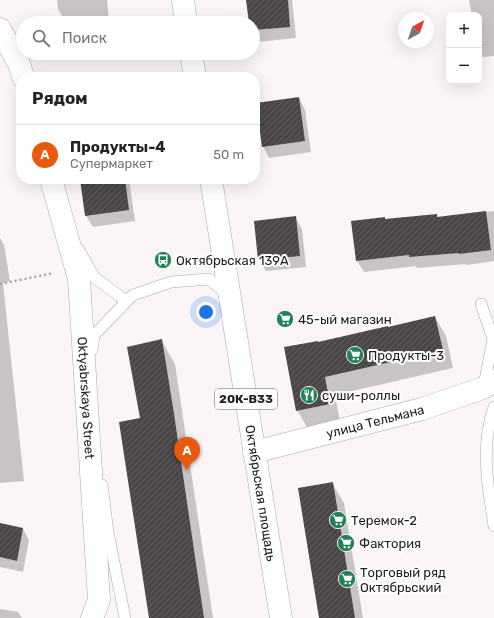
<!DOCTYPE html>
<html lang="ru">
<head>
<meta charset="utf-8">
<style>
  :root { --surface:#fff; --page:#f2f2f2; --text:#222; --muted:#767676; --line:#e0e0e0; --accent:#ea580c }
  body { margin:0; font-family:Rubik,sans-serif; background:var(--page); color:var(--text) }
  .controls { position:absolute; right:12px; top:12px; display:grid; overflow:hidden; border-radius:8px; box-shadow:0 4px 16px #0002 }
  .controls button { width:36px; height:36px; display:grid; place-items:center; padding:0; border:0; border-bottom:1px solid var(--line); background:var(--surface); color:var(--text); font:20px sans-serif }
  .compass { position:absolute; left:398px; top:12px; width:36px; height:36px; border-radius:50%; background:var(--surface); box-shadow:0 4px 16px #0002; rotate:40deg }
  .you { position:absolute; left:206px; top:312px; width:14px; height:14px; margin:-10px; border:3px solid #fff; border-radius:50%; background:#1a73e8; box-shadow:0 0 0 6px #1a73e833 }
  .badge { display:grid; place-items:center; width:26px; height:26px; border-radius:50%; background:var(--accent); color:#fff; font-size:13px; font-weight:700 }
  .pin { position:absolute; translate:-50% -33px; filter:drop-shadow(0 1px 2px #0008) }
  .pin::after { content:''; position:absolute; top:21px; width:14px; height:12px; background:inherit; clip-path:polygon(0 0,100% 0,50% 100%) }
  .list { margin:0; padding:0; list-style:none }
  h2 { display:flex; justify-content:space-between; align-items:center; height:52px; margin:0; padding:0 16px; font-size:17px }
  h2 small { font-size:13px; font-weight:400; color:var(--muted) }
  .list li { display:grid; grid-template-columns:26px 1fr auto; gap:12px; align-items:center; box-sizing:border-box; height:60px; padding:0 16px; border-top:1px solid var(--line) }
  .list b { display:block; font-size:15px; white-space:nowrap }
  .list p { margin:0; font-size:13px; white-space:nowrap; color:var(--muted) }
  .list em { font-size:13px; font-style:normal; color:var(--muted) }
  .icon { flex:none; width:22px; height:22px; fill:none; stroke:currentColor; stroke-width:2; stroke-linecap:round; stroke-linejoin:round }
  .map { position:relative; flex:none; width:494px; height:618px; overflow:hidden }
  .search { position:absolute; background:var(--surface); box-shadow:0 4px 16px #0002; left:16px; top:16px; width:244px; height:44px; display:flex; align-items:center; gap:10px; box-sizing:border-box; padding:0 14px; border-radius:22px; color:var(--muted); font-size:15px }
  .panel { position:absolute; background:var(--surface); box-shadow:0 4px 16px #0002; left:16px; top:72px; width:244px; height:112px; border-radius:16px }
  .map>svg:first-child { display:block }
  .shadow { fill:#0003 }
  .building { fill:url(#building-hatch) }
  .lines { fill:none; stroke-linecap:round; stroke-linejoin:round }
  .service-casing { stroke:#aca7aa; stroke-width:12 }
  .minor-casing { stroke:#aca7aa; stroke-width:23 }
  .primary-casing { stroke:#aca7aa; stroke-width:23 }
  .path { stroke:#a6a2a4; stroke-width:2.5; stroke-dasharray:2 3; stroke-linecap:butt }
  .service { stroke:#fff; stroke-width:11 }
  .minor { stroke:#fff; stroke-width:22 }
  .primary { stroke:#fff; stroke-width:22 }
  .labels { text-anchor:middle; dominant-baseline:central; stroke-width:4; stroke-linejoin:round; paint-order:stroke }
  .shield { fill:#fff; stroke:#646364; stroke-width:1 }
  .shield-label { font-size:12px; font-weight:bold; fill:#222021 }
  .poi-label { font-size:13px; fill:#222021; stroke:#fff; text-anchor:start }
  .street-label { font-size:13px; fill:#222021; stroke:#fff }
</style>
</head>
<body>
<div class="map">
<svg width="494" height="618" viewBox="0 0 494 618">
  <defs>
    <pattern id="building-hatch" width="6" height="6" patternUnits="userSpaceOnUse"><rect width="6" height="6" fill="#4b4648"/><path d="M-1 1l2-2M0 6l6-6M5 7l2-2" fill="none" stroke="#625e5f"/></pattern>
  </defs>
  <rect width="100%" height="100%" fill="#fbf5f8"/>
  <g class="shadow">
    <path d="M57,0h50l2,21 -20,2h-23l-8,-14z"/>
    <path d="M247,0h45l4,38 -39,4 -4,-7v-12h-3z"/>
    <path d="M469,0h25v56l-11,1 -4,-7v-35h-7z"/>
    <path d="M299,98l6,12 6,42 -42,6 -6,-12z"/>
    <path d="M81,179h48l6,42 -42,6 -7,-11z"/>
    <path d="M494,211v50l-27,4 -1,-1 -49,4 -1,-2 -52,6 -7,-11 28,-41 52,-5 1,3z"/>
    <path d="M295,217l7,12 4,38 -40,4 -7,-11z"/>
    <path d="M0,238l4,7 6,36 -7,2 21,198 -24,2z"/>
    <path d="M435,317l11,19 7,32 -118,27 5,27 -32,7 -11,-19 21,-67z"/>
    <path d="M161,340l14,24 38,254h-63l-8,-199z"/>
    <path d="M332,483l12,20 19,115h-43z"/>
    <path d="M0,524l23,5 6,11 -6,32 -23,-5z"/>
    <path d="M0,609l18,3 4,6h-22z"/>
  </g>
  <g class="building">
    <path d="M246,0h42l2,27 -37,3v-7h-4z"/>
    <path d="M299,97l6,44 -43,6 -6,-44z"/>
    <path d="M80,179h45l4,31 -44,6z"/>
    <path d="M486,211l5,39 -32,4v-1l-50,4v-2l-53,6 -5,-40 34,-4v2l52,-5v3z"/>
    <path d="M296,216l4,40 -42,4 -4,-39z"/>
    <path d="M435,316l8,34 -118,27 5,27 -34,7 -12,-64 34,-6v1l70,-16v1z"/>
    <path d="M162,339l12,75 30,204h-55l-30,-196 21,-4 -13,-71z"/>
    <path d="M333,482l22,136h-36l-21,-130z"/>
    <path d="M0,523l23,5 -6,33 -17,-4z"/>
  </g>
  <g class="lines">
    <defs>
      <g id="service">
        <path d="M79,250l15,27 32,24"/>
        <path d="M481,304l12,35 -9,47"/>
        <path d="M92,350l2,-15 39,-40 38,-13 38,-3 19,16"/>
        <path d="M494,407c-14,40 -6,79 0,119"/>
        <path d="M102,485l6,47 17,86"/>
      </g>
      <g id="minor">
        <path d="M0,29l20,37 3,11"/>
        <path id="s1" d="M51,179l28,100 20,321 -7,18"/>
        <path id="s2" d="M254,452l168,-43 61,-21 11,-7"/>
      </g>
      <g id="primary">
        <path d="M183,0l3,23"/>
        <path d="M191,53l4,24"/>
        <path id="s3" d="M211,179l70,439"/>
      </g>
    </defs>
    <use href="#service" class="service-casing"/>
    <use href="#minor" class="minor-casing"/>
    <use href="#primary" class="primary-casing"/>
    <path class="path" d="M0,284l54,-11"/>
    <use href="#service" class="service"/>
    <use href="#minor" class="minor"/>
    <use href="#primary" class="primary"/>
  </g>
  <defs>
    <symbol id="bus-disc" viewBox="-11 -11 22 22"><circle r="9.5" fill="#238158" stroke="#fff"/><path d="M-5-6H5V4H4V6H2V4H-2V6H-4V4H-5ZM-3.5-4V0h7V-4ZM-3.5 1.2v1.5H-2V1.2ZM2 1.2v1.5H3.5V1.2Z" fill="#fff"/></symbol>
    <symbol id="supermarket-disc" viewBox="-11 -11 22 22"><circle r="9.5" fill="#238158" stroke="#fff"/><path d="M-6-5.5h2.5l.6 2H6L4.5 2H-2.5L-4.4-4H-6ZM-1.5 3.2a1.3 1.3 0 1 0 .1 0ZM3 3.2a1.3 1.3 0 1 0 .1 0Z" fill="#fff"/></symbol>
    <symbol id="restaurant-disc" viewBox="-11 -11 22 22"><circle r="9.5" fill="#238158" stroke="#fff"/><path d="M-5-6h1v4h1v-4h1v4h1v-4h1v5L-1.5 .5V6h-2V.5L-5-1ZM5-6V6H3V1.5H1.5Q1.5-4 5-6Z" fill="#fff"/></symbol>
  </defs>
  <g fill-rule="evenodd">
    <use href="#bus-disc" x="153" y="250" width="20" height="20"/>
    <use href="#supermarket-disc" x="275" y="309" width="20" height="20"/>
    <use href="#supermarket-disc" x="345" y="345" width="20" height="20"/>
    <use href="#restaurant-disc" x="299" y="385" width="20" height="20"/>
    <use href="#supermarket-disc" x="328" y="510" width="20" height="20"/>
    <use href="#supermarket-disc" x="336" y="533" width="20" height="20"/>
    <use href="#supermarket-disc" x="337" y="569" width="20" height="20"/>
  </g>
  <g class="labels">
    <rect class="shield" x="215" y="389" width="62" height="20" rx="3"/>
    <g class="shield-label">
      <text x="246" y="399">20К-В33</text>
    </g>
    <g class="poi-label">
      <text x="176" y="260">Октябрьская 139А</text>
      <text x="298" y="319">45-ый магазин</text>
      <text x="368" y="355">Продукты-3</text>
      <text x="322" y="395">суши-роллы</text>
      <text x="351" y="520">Теремок-2</text>
      <text x="359" y="543">Фактория</text>
      <text x="360" y="572">Торговый ряд<tspan x="360" dy="15">Октябрьский</tspan></text>
    </g>
    <g class="street-label">
      <text stroke="none"><textPath href="#s1" startOffset="223">Oktyabrskaya Street</textPath></text>
      <text stroke="none"><textPath href="#s2" startOffset="125">улица Тельмана</textPath></text>
      <text stroke="none"><textPath href="#s3" startOffset="318">Октябрьская площадь</textPath></text>
    </g>
  </g>
</svg>
<div class="controls">
<button>+</button>
<button>−</button>
</div>
<svg class="compass" viewBox="-18 -18 36 36"><path d="M0-13l5 13h-10z" fill="#e53935"/><path d="M0 13l5-13h-10z" fill="#767676"/></svg>
<div class="you"></div>
<div class="pin badge" style="left:187px;top:470px">A</div>
<div class="search"><svg class="icon" aria-label="search" viewBox="0 0 24 24"><circle cx="10" cy="10" r="6"/><path d="M15 15l6 6"/></svg>Поиск</div>
<section class="panel">
<h2>Рядом<small></small></h2>
<ul class="list">
<li><span class="badge">A</span><div><b>Продукты-4</b><p>Супермаркет</p></div><em>50 m</em></li>
</ul>
</section>
</div>
</body>
</html>
